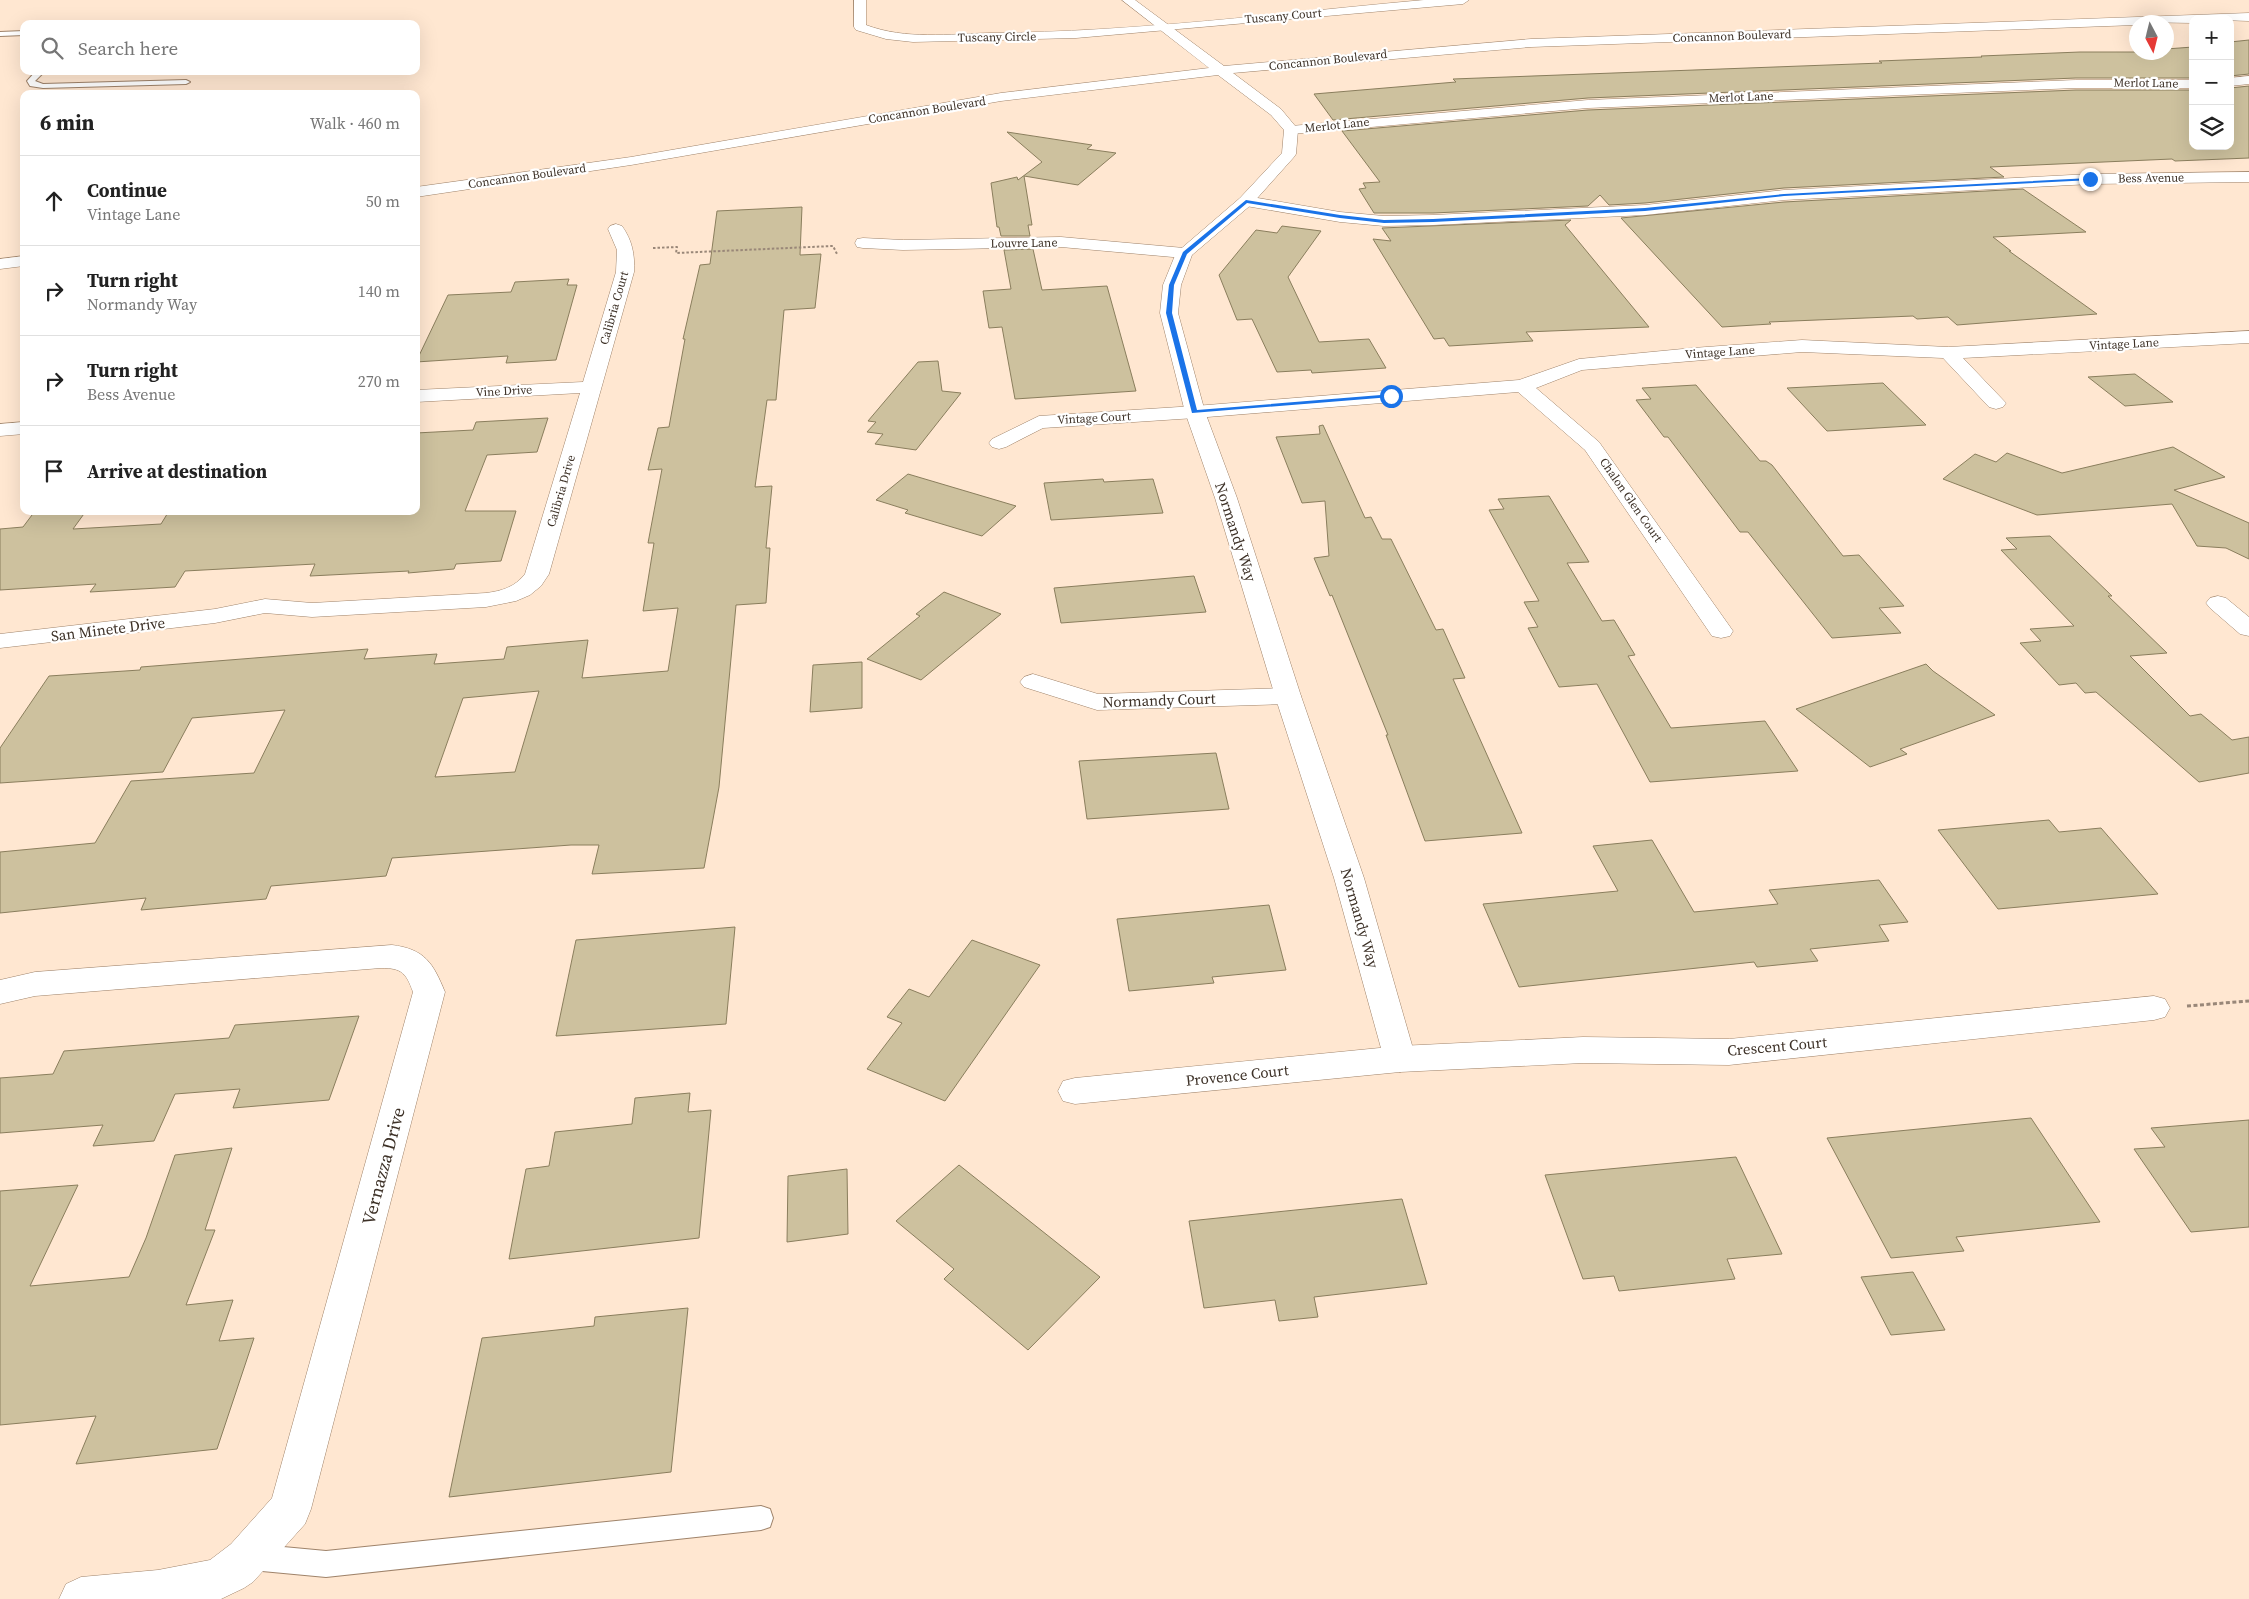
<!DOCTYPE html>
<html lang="en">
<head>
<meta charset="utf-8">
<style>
  :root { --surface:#fff; --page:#f2f2f2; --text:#222; --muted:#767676; --line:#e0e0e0 }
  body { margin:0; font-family:"Source Serif 4",serif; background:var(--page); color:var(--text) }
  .controls { position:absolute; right:15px; top:15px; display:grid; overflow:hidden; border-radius:10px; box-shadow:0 5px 20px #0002 }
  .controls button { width:45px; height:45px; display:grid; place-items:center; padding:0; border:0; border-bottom:1px solid var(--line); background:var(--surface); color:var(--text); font:25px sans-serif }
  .compass { position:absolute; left:2129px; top:15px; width:45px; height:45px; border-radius:50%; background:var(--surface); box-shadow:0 5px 20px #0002; rotate:173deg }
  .stop { position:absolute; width:15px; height:15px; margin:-11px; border:4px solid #1a73e8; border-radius:50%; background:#fff }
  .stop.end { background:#1a73e8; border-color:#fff; box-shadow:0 1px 5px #0008 }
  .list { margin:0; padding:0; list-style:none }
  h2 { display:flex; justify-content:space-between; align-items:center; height:65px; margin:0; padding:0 20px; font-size:21px }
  h2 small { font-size:16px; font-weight:400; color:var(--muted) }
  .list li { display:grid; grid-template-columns:32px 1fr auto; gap:15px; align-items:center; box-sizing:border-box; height:90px; padding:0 20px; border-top:1px solid var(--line) }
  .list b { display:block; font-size:19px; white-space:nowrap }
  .list p { margin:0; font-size:16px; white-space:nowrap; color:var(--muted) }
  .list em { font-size:16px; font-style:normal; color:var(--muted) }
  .icon { flex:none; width:28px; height:28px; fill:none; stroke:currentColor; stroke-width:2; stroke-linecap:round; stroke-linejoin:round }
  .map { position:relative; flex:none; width:2249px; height:1599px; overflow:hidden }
  .search { position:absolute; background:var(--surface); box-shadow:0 5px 20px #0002; left:20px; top:20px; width:400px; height:55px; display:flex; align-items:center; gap:12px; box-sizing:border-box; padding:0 18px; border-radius:10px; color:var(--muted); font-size:19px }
  .panel { position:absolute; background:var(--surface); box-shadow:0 5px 20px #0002; left:20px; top:90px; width:400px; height:425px; border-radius:10px }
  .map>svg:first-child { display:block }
  .building { fill:#cdc19e; stroke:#8a7e5d; fill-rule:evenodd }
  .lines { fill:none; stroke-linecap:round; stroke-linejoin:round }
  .lane-casing { stroke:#9f836a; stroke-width:2 }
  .street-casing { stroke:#9f836a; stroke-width:1 }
  .secondary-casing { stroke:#9f836a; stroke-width:1 }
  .path-far1 { stroke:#998778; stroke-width:2; stroke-dasharray:2.5 2; stroke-linecap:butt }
  .path { stroke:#998778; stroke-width:3; stroke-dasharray:4 2.5; stroke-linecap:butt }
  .lane { fill:#fff; fill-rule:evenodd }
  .street { fill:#fff; fill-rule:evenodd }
  .secondary { fill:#fff; fill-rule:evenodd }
  .route { fill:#1a73e8 }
  .labels { text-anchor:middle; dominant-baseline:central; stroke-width:4.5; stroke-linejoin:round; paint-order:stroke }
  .far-street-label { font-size:12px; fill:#3d3127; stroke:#fff }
  .street-label { font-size:15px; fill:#3d3127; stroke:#fff }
  .near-street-label { font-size:18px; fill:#3d3127; stroke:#fff }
</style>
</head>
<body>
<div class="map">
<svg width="2249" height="1599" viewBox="0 0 2249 1599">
  <rect width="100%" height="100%" fill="#ffe7d1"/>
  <g class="building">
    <path d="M2249,40v34l-19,2v-34z"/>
    <path d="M2193,47v31h-117l-488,20 -255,22 -19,-26 142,-12 -3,-3 429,-16 -3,-2 103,-4 -1,-1 99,-4h86v-3z"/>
    <path d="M2249,86v72l-74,3 -3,-2 -182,8 14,10 -220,11 -139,15 -36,2 -9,-10 -12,11 -155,7h-59l-15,-24 7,-1 -3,-5 17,-1 -38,-51 246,-21 488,-20h117v56h37v-58z"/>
    <path d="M1007,132l85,13 -5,4 29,4 -38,32 -54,-9 8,49h-4l2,11h-29l-2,-9h-2l-6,-44 26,-6 1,3 24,-18z"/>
    <path d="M2023,189l63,43 -93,5 18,14h-2l88,63 -140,11 -9,-8 -31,2 -4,-3 -144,6 2,2 -49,3 -101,-109 163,-16z"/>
    <path d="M802,207l-2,48 21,-1 -6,54 -31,2 -8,90h-9l-12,87 17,-1 -6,62h4l-4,55 -30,2 -17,182 -15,81 -112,6 7,-29h-28l-179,13 -6,18 -115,10 -5,13 -125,11 5,-12 -146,15v-61l95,-9 36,-62 123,-8 31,-63 -93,8 -29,54 -163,11v-35l49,-72 91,-6 1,-3 227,-18 -4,10 73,-5 -3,10 70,-5 3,-12 81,-7 -6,38 86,-7 10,-63 -35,3 11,-68h-6l14,-74 -14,1 10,-42 11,-1 16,-88h-2l17,-74 10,-1 7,-53zM539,691l-24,81 -80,5 28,-79z"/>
    <path d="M1571,220l-6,5 84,102 -123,5 7,9 -84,5 -5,-8 -10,1 -61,-100 18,2 -9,-13z"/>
    <path d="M1282,226l39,5 -33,46 31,65 50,-3 17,29 -74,5 -1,-3 -34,2 -25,-53 -15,1 -18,-45 37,-45 21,3z"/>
    <path d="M1033,249l9,41 65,-4 29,105 -121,8 -13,-72 -13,1 -6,-37 28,-2 -7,-39z"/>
    <path d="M569,279l-2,6h10l-21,75 -50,3 2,-7 -92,6 32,-67 63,-3 4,-10z"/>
    <path d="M938,361l4,30 19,2 -45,57 -41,-6 8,-10 -16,-2 9,-10 -8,-1 50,-59z"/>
    <path d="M2135,374l38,28 -48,4 -37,-29z"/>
    <path d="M1883,383l43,42 -99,6 -40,-43z"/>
    <path d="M1696,385l64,76h6l6,4 71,91 16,-1 45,51 -25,2 22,25 -69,5 -84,-106h-8l-72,-95h-4l-28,-37 15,-1 -9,-11z"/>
    <path d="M548,418l-11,34 -50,3 -22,56h51l-15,50 -45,3 -2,5 -46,4 1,-2 -99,5 5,-12 -130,7 -10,16 -85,5 6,-8 -96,6v-61l23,-2 12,-16h51l-13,18 88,-5 8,-13h247v-78l57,-3 3,-8z"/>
    <path d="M1323,425l42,93 6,-1 11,22h9l45,91 7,-1 22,49 -12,1 69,154 -97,8 -39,-106h2l-56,-140 -2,1 -16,-38 15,-2 -4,-55 -23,2 -26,-66 44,-3 -1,-8z"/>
    <path d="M2173,447l52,30 -51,13 75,33v36l-23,-11 -29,-2 -25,-42 -135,11 -94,-36 32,-25 21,8 11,-9 55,20z"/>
    <path d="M908,474l108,32 -34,30 -77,-23 3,-3 -32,-10z"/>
    <path d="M1103,479l1,3 49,-3 10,34 -112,7 -7,-37z"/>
    <path d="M1549,496l40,66 -22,1 35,58 12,-1 21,35 -7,1 43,72 94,-7 33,50 -148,11 -53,-98 -38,3 -31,-59 10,-1 -14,-25 15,-1 -50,-91 15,-1 -6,-10z"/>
    <path d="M2050,536l62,60h-4l59,57 -37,3 60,60 11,-2 31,26 17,-3v36l-50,9 -103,-90 -11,1 -9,-10 -17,2 -39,-42 21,-2 -11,-12 44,-3 -73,-76 16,-1 -11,-11z"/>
    <path d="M1194,576l12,36 -145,11 -7,-35z"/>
    <path d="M944,592l57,22 -80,66 -54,-21 53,-43 -4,-2z"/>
    <path d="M862,662v46l-52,4 3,-47z"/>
    <path d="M1926,664l7,7 62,44 -95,34 7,5 -37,13 -74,-58z"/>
    <path d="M1216,753l13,56 -142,10 -8,-58z"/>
    <path d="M2049,820l10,12 42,-4 57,66 -160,15 -60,-79z"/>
    <path d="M1652,840l42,72 84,-8 -9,-14 110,-10 29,42 -29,3 10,16 -79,8 8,12 -61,6 -3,-5 -235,25 -36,-83 135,-13 -25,-45z"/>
    <path d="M1269,905l17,65 -74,7 2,6 -85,8 -12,-72z"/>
    <path d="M735,927l-9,97 -170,12 20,-96z"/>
    <path d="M972,940l68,25 -95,136 -78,-32 35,-46 -15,-6 22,-28 20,8z"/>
    <path d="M359,1016l-30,84 -96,8 7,-19 -65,5 -21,47 -61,5 10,-21 -103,8v-55l53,-4 11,-23 165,-13 6,-13z"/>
    <path d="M690,1093l-2,19 23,-2 -12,128 -190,21 17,-90 23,-3 6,-34 77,-8 3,-26z"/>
    <path d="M2031,1118l69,104 -144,15 8,14 -73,7 -64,-120z"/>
    <path d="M2249,1120v107l-58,5 -57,-83 31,-2 -14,-19z"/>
    <path d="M232,1148l-27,82h10l-29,75 47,-5 -14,41 35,-3 -37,111 -141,15 20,-48 -96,9v-234l78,-6 -48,101 99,-9 17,-39 29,-83z"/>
    <path d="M1736,1157l46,97 -55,5 8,20 -116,12 -5,-15 -31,3 -38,-104z"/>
    <path d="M959,1165l141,112 -72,73 -84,-71 10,-10 -58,-48z"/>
    <path d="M847,1169l1,65 -61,8 1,-66z"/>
    <path d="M1402,1199l25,85 -113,13 4,20 -39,4 -4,-21 -71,8 -15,-87z"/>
    <path d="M1913,1272l32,58 -54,5 -30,-58z"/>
    <path d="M688,1308l-17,164 -222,25 33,-159 112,-12 1,-9z"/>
  </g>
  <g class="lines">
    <defs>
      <g id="lane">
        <path d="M24,31v4l-24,1v-4z"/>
        <path d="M36,71h9l-10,10 8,3 143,-4 4,2 -4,2 -143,4 -13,-2 -3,-5z"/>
        <path d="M761,1506l9,3 3,9 -3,9 -9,3 -435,47 -75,-7 -9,-4 -4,-9 4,-9 9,-4 75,7z"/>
      </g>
      <g id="street">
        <path d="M854,0h12v25c40,15 83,9 124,8 145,-1 290,-20 434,-33h45l-6,4 -387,34 -163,4 -27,-3 -30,-9 -2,-3z"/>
        <path d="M2249,76v8l-19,2v-8z"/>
        <path d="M2076,80h117v8h-117l-488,20 -297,26 -7,-4 7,-4 297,-26z"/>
        <path d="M2249,172v10l-158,2 -307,16 -139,15 -212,10 -49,1 -44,-4 -94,-16 -6,-2 -2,-3 2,-3 6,-2 94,16 44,4 49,-1 212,-10 139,-15 307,-16z"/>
        <path d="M616,224l6,2c10,14 13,28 12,46l-85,302 -8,12 -11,9 -14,6 -30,6 -174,10 -47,-4 -50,10 -215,25v-14l215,-25 50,-10 47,4 174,-10c16,-2 29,-6 39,-19l55,-181 -164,9v-12l167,-8 33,-110 1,-22 -9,-21 2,-3z"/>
        <path d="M1061,237l123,11 6,1 2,4 -2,4 -6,1 -123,-11 -158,3 -40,-2 -6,-1 -2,-4 2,-4 6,-1 40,2z"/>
        <path d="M2249,331v12l-286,15 43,45 -3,4 -7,2 -7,-2 -46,-49 -141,-6 -220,18 -46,18 63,54 134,189 -3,5 -9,2 -9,-2 -127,-186 -67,-58 -323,26 -152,10 -37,19 -7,2 -7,-2 -3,-4 3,-4 47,-23 156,-10 324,-26 60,-21 114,-11 109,-8 146,7z"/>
        <path d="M24,422v12l-24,2v-12z"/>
        <path d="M2218,596l8,2 23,19v19l-9,-2 -30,-26 -4,-5 4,-5z"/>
        <path d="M1033,674l65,20 190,-6 9,2 4,6 -4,6 -9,2 -191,6 -73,-23 -4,-5 4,-5z"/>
        <path d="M392,945c33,4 41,18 53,47l-134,517 -6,15 -52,58 -9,6 -23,11h-162l7,-15 15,-7 77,-7 52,-10 21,-16 41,-46 141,-506c-7,-19 -11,-24 -32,-24l-346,28 -35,8v-24l35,-8z"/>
        <path d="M2154,996l11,3 5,9 -5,9 -11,3 -425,45 -146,-2 -183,9 -325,32 -12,-3 -5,-10 5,-10 12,-3 325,-32 183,-9 146,2z"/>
      </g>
      <g id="secondary">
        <path d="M1122,0h13l89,66 307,-27 718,-26v8l-56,-2v4l-57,-1v3l-605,22 -298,26 48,36 15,18 2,3 -2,24 -2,3 -42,47 -60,51 -11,30 -3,28 27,99 32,86 64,198 63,182 52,181 -4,9 -12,4 -12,-4 -4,-9 -50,-181 -59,-182 -60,-198 -30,-86 -25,-99 3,-28 13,-32 64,-55 42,-45 2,-23 -13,-15 -53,-40 -217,26 -370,64 -215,32v-10l215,-30 370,-64 208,-25z"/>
        <path d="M24,256v10l-24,3v-10z"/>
      </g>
    </defs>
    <use href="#lane" class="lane-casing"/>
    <use href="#street" class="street-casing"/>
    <use href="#secondary" class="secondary-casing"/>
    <path class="path-far1" d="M653,248l24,-1 -1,6 157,-7 4,8"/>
    <path class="path" d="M2187,1006l62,-5"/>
    <use href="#lane" class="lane"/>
    <use href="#street" class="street"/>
    <use href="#secondary" class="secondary"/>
  </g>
  <path class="route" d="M2090,178l2,2 -308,16 -139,15 -212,11 -49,1 -44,-5 -93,-15 -60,51 -13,31 -2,28 25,97 196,-16 -2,3 -199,16 -26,-100 3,-28 14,-33 63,-52 94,15 44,5 49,-1 212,-11 139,-14z"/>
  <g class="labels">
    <g class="far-street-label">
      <text transform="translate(1283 16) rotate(-5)">Tuscany Court</text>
      <text transform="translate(1732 36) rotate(-2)">Concannon Boulevard</text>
      <text transform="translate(997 37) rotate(-1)">Tuscany Circle</text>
      <text transform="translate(1328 60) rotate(-6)">Concannon Boulevard</text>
      <text transform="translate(2146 83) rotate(1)">Merlot Lane</text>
      <text transform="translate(1741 97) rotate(-2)">Merlot Lane</text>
      <text transform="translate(927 110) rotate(-9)">Concannon Boulevard</text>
      <text transform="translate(1337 125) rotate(-6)">Merlot Lane</text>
      <text transform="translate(527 176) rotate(-8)">Concannon Boulevard</text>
      <text transform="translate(2151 178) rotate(-1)">Bess Avenue</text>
      <text transform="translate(1024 243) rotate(-1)">Louvre Lane</text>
      <text transform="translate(614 308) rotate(-74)">Calibria Court</text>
      <text transform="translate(2124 344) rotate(-3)">Vintage Lane</text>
      <text transform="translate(1720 352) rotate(-4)">Vintage Lane</text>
      <text transform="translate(504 391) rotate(-3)">Vine Drive</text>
      <text transform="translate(1094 418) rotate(-3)">Vintage Court</text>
      <text transform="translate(561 491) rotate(-74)">Calibria Drive</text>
      <text transform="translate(1631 500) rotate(55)">Chalon Glen Court</text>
    </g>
    <g class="street-label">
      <text transform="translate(1236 532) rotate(72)">Normandy Way</text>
      <text transform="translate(108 629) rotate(-7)">San Minete Drive</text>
      <text transform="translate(1159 700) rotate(-2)">Normandy Court</text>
      <text transform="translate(1360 918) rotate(74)">Normandy Way</text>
      <text transform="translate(1777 1046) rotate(-5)">Crescent Court</text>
      <text transform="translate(1237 1075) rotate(-6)">Provence Court</text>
    </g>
    <g class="near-street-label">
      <text transform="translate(383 1166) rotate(-75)">Vernazza Drive</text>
    </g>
  </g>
</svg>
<div class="controls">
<button>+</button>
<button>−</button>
<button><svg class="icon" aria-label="layers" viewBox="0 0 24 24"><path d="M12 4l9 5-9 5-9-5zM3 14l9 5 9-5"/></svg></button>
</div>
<svg class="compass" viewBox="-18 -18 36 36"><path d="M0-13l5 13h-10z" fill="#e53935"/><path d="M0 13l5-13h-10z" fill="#767676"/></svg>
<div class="stop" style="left:1391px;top:396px"></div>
<div class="stop end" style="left:2090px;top:179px"></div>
<div class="search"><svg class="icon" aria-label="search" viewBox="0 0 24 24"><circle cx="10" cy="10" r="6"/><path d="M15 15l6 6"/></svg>Search here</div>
<section class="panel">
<h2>6 min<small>Walk · 460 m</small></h2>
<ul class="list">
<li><svg class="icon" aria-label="ahead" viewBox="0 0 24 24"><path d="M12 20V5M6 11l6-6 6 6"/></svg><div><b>Continue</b><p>Vintage Lane</p></div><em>50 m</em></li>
<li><svg class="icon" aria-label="right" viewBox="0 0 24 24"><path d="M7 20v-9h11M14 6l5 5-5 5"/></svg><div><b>Turn right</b><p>Normandy Way</p></div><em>140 m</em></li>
<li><svg class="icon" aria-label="right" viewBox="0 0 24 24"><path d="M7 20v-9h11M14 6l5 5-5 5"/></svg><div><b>Turn right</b><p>Bess Avenue</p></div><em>270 m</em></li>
<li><svg class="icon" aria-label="arrive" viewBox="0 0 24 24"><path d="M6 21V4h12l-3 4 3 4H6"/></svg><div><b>Arrive at destination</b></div></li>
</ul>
</section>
</div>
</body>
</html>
